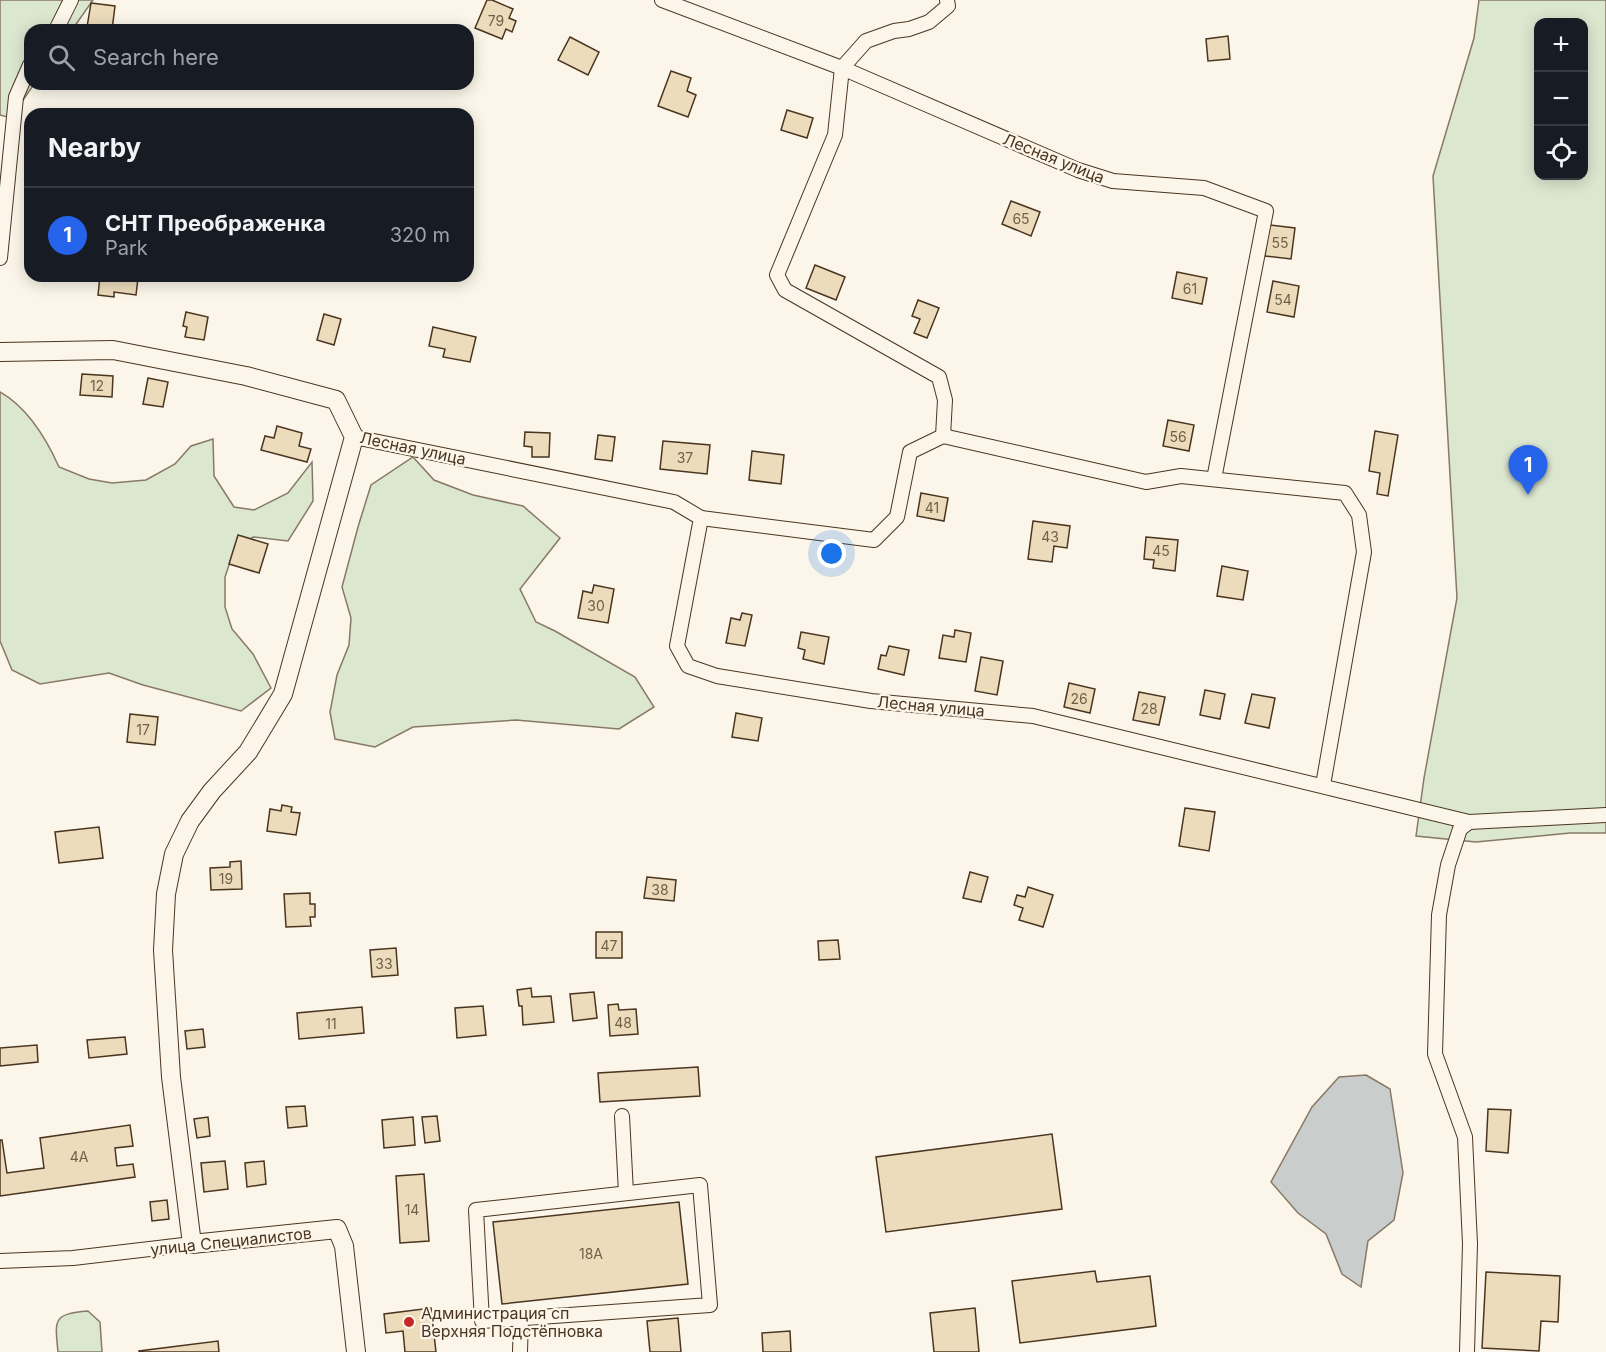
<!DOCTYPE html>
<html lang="en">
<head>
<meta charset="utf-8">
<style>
  :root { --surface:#171b24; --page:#20242c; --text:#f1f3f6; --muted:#9ea1a6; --line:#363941; --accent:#2563eb }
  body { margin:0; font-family:Inter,sans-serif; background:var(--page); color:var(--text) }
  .controls { position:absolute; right:18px; top:18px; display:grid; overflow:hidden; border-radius:12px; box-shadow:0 3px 15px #0003 }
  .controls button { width:54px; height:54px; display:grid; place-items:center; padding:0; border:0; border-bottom:2px solid var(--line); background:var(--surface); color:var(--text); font:30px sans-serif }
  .you { position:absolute; left:832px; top:554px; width:21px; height:21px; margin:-15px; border:4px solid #fff; border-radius:50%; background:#1a73e8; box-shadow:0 0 0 9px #1a73e833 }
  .badge { display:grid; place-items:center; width:39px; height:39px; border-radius:50%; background:var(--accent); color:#fff; font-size:20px; font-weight:700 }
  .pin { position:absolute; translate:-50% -50px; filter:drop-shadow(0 2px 3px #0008) }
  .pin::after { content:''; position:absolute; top:32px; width:21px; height:18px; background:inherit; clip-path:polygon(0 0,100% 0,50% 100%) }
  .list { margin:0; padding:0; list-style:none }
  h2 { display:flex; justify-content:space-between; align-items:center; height:78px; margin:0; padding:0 24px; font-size:26px }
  h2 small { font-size:20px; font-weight:400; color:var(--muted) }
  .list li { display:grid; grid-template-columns:39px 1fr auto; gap:18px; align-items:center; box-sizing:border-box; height:96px; padding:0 24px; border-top:2px solid var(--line) }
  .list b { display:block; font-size:22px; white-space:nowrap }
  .list p { margin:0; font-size:20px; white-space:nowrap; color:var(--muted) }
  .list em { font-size:20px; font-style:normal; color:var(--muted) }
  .icon { flex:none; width:33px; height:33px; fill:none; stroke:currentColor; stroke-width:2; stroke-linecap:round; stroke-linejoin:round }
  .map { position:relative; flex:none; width:1606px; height:1352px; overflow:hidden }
  .search { position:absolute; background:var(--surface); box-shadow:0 3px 15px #0003; left:24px; top:24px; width:450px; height:66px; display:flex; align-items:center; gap:15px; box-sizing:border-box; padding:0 21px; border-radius:18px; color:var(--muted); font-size:22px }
  .panel { position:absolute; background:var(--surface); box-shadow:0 3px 15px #0003; left:24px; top:108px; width:450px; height:174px; border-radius:18px }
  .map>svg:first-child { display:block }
  .green { fill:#dce7d0; stroke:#887966; stroke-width:1.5; fill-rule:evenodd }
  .water { fill:#c9cecd; stroke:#887966; stroke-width:1.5 }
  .building { fill:#ecdcbc; stroke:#4a3520; stroke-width:1.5 }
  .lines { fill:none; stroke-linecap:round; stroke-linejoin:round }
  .street-casing { stroke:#4a3520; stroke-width:16 }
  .secondary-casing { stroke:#4a3520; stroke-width:20 }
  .street { stroke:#fbf6e9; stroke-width:14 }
  .secondary { stroke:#fbf6e9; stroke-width:18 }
  .poi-dot { fill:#c62828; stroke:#fbf6e9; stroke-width:2 }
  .labels { text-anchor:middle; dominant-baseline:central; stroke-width:4.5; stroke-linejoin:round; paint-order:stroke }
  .number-label { font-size:14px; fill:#725f47 }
  .street-label { font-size:16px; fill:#4a3520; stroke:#fbf6e9 }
  .poi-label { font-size:16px; fill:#4a3520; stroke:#fbf6e9; text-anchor:start }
</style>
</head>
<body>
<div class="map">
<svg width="1606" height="1352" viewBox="0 0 1606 1352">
  <rect width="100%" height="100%" fill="#fbf6e9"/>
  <g class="green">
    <path d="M0,0h93l-21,30h-42v54h4l-23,34 -11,-3z"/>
    <path d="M1479,0h127v833h-36l-94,9 -60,-6 8,-58 33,-180 -24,-422 41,-138zM1538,22h46v154h-46z"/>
    <path d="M0,392c28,16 46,46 59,75l30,12 23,4 34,-3 29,-16 16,-18 22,-7 1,37 20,31 20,3 34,-17 24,-31 1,39 -25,40 -35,-4 -20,16 -8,24v30l7,22 21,25 18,34 -30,23 -98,-26 -34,-12 -69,11 -28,-14 -12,-29z"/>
    <path d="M413,457l21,23 39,15 50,11 37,32 -40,51 16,33 19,9 80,46 19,30 -35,22 -103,-9 -103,7 -38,20 -40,-8 -5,-27 7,-37 12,-30 2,-27 -9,-31 16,-60 13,-42z"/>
    <path d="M88,1311l12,11 2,30h-44c-3,-32 -6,-38 30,-41z"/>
  </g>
  <path class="water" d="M1366,1075l24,14 13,84 -9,47 -26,21 -7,46 -19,-13 -16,-40 -28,-21 -27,-31 41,-75 27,-30z"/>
  <g class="building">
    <path d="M487,0h5l21,9 -4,9 7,3 -4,11 -6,-3 -4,10 -27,-11z"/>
    <path d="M91,3l24,3 -3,24 -25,-3z"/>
    <path d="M1228,36l2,23 -22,2 -2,-22z"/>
    <path d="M570,37l29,15 -11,23 -30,-15z"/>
    <path d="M671,71l20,7 -4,13 9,4 -8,22 -30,-11z"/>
    <path d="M787,110l26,8 -6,20 -26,-8z"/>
    <path d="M1011,201l29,11 -9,24 -29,-12z"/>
    <path d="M1269,225l26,3 -4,31 -26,-3z"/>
    <path d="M815,265l30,12 -9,23 -30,-12z"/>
    <path d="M1177,272l30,6 -5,26 -30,-6z"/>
    <path d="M100,276h33l-1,2h6l-2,17 -22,-3v5l-16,-2z"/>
    <path d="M1273,281l26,5 -5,31 -27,-5z"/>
    <path d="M918,300l21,8 -12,30 -13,-5 6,-14 -8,-3z"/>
    <path d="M186,312l22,5 -4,23 -19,-3 2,-10 -4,-1z"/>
    <path d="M324,314l17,5 -7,26 -17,-5z"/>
    <path d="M433,327l43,10 -6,25 -27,-5 2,-8 -16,-3z"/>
    <path d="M82,374l31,2 -1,21 -32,-2z"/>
    <path d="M148,378l20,4 -5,25 -20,-3z"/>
    <path d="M1168,420l26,5 -5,26 -26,-5z"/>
    <path d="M277,426l25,7 -3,13 12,3 -4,13 -46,-12 4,-14 9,2z"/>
    <path d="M1375,431l23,4 -10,61 -11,-2 3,-21 -11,-2z"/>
    <path d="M525,432l25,1 -1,24h-17v-10l-8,-1z"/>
    <path d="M598,435l17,2 -3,24 -17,-2z"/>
    <path d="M663,441l47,4 -3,29 -47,-5z"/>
    <path d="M752,451l32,4 -3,29 -32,-4z"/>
    <path d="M921,493l27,5 -4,23 -27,-5z"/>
    <path d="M1033,521l37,5 -3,22 -13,-2 -2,16 -24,-3z"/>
    <path d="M238,535l30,9 -9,29 -30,-9z"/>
    <path d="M1146,537l32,3 -3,31 -22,-3 1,-8 -10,-1z"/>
    <path d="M1222,566l26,5 -5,29 -26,-4z"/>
    <path d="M594,585l20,4 -6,34 -30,-5 5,-27 9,2z"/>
    <path d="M742,613l10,2 -7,31 -19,-3 5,-25 9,2z"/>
    <path d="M955,630l16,3 -5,29 -27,-4 4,-23 11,2z"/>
    <path d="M801,632l28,5 -5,27 -21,-5 2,-9 -7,-2z"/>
    <path d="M889,646l20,4 -5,25 -26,-6 3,-14 5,1z"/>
    <path d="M981,657l22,4 -6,34 -22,-4z"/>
    <path d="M1069,683l26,6 -5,24 -26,-6z"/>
    <path d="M1205,690l20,4 -5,25 -20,-4z"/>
    <path d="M1139,692l26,5 -6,28 -26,-5z"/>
    <path d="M1252,694l23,4 -6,30 -24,-5z"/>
    <path d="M736,713l26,5 -4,23 -26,-4z"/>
    <path d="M130,714l28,3 -3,28 -28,-3z"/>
    <path d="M282,805l10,2 -1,5 9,1 -4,22 -29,-4 3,-22 11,2z"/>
    <path d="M1185,808l30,4 -6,39 -30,-5z"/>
    <path d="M99,827l4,31 -44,5 -4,-31z"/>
    <path d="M241,861l1,28 -31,1 -1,-22 20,-1v-5z"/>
    <path d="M970,872l18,5 -7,25 -18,-4z"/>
    <path d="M647,877l29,3 -2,21 -30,-3z"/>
    <path d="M1028,887l25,8 -10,32 -24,-7 4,-12 -9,-3 3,-10 8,2z"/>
    <path d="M310,893v11h5v13h-5l1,9 -25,1 -2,-33z"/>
    <rect x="596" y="932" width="26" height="26"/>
    <path d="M838,940l2,19 -21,1 -1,-19z"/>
    <path d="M396,948l2,27 -26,2 -2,-27z"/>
    <path d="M531,988l1,9 19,-1 3,26 -31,3 -1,-19h-3l-2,-16z"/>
    <path d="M594,992l3,26 -24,3 -3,-27z"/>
    <path d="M618,1004l1,6 17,-1 2,25 -28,2 -2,-31z"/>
    <path d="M483,1006l3,29 -29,3 -2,-30z"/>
    <path d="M362,1007l2,26 -65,6 -2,-26z"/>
    <path d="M203,1029l2,18 -18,2 -2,-18z"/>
    <path d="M125,1037l2,17 -38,4 -2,-18z"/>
    <path d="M37,1045l1,17 -38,4v-18z"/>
    <path d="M698,1067l2,29 -100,6 -2,-29z"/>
    <path d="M305,1106l2,20 -19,2 -2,-21z"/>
    <path d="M1488,1109l23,1 -3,43 -22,-2z"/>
    <path d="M437,1116l3,25 -15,2 -3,-26z"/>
    <path d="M208,1117l2,19 -13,2 -3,-19z"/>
    <path d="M413,1117l2,28 -31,3 -2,-28z"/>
    <path d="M130,1125l3,21 -18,2 2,18 16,-2 2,13 -135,19v-56h2l5,33 37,-5 -4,-30z"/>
    <path d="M1052,1134l10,75 -176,23 -10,-75z"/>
    <path d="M225,1161l3,28 -24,3 -3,-29z"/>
    <path d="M264,1161l2,23 -19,3 -2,-24z"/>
    <path d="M424,1174l5,67 -29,2 -4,-67z"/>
    <path d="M167,1200l2,19 -17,2 -2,-19z"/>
    <path d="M679,1202l9,82 -186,20 -9,-82z"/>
    <path d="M1095,1271l2,11 53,-6 6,50 -136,17 -8,-62z"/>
    <path d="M1486,1272l74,4 -2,46 -17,-1 -2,30 -57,-3z"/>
    <path d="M431,1308l5,44h-31l-2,-21 -17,2 -2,-19z"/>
    <path d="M975,1308l4,44h-45l-4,-39z"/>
    <path d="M678,1318l3,34h-31l-3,-31z"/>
    <path d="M790,1331l1,21h-28l-1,-19z"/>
    <path d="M218,1341l1,11h-80v-1z"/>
  </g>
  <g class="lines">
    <defs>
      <g id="street">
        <path d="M662,0l180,68 236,102 35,11 91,7 62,23 -52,268"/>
        <path d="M56,30l15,-30"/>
        <path d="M0,258l16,-161 14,-32"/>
        <path d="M943,436l2,-36 -6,-23 -154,-87 -8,-15 58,-140 7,-67 24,-27 28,-10 15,-2 20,-7 19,-16 -1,-6"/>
        <path d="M354,437l320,65 27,16 -24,128 11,20 29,10 154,25 162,15 436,106 137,-7"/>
        <path d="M701,518l173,22 23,-23 13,-65 33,-16 203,46 35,-6 164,17 14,22 5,37 -41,233"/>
        <path d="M622,1116l4,77"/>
        <path d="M700,1185l10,120 -228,16 -6,-111z"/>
        <path d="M0,1261l73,-3 119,-14"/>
        <path d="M520,1352l1,-34"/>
        <path d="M1467,1352l3,-108 -5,-107 -30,-83 4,-139 9,-50 12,-36 9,-7"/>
      </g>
      <path id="secondary" d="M0,352l113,-2 133,26 90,24 18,37 -71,257 -35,58 -36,39 -22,30 -16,33 -8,40 -3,56 8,127 21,167 145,-15 7,17 12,106"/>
    </defs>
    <use href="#street" class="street-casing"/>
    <use href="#secondary" class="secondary-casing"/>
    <use href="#street" class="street"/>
    <use href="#secondary" class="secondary"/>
  </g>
  <circle class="poi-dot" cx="409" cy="1322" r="6"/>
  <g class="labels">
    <g class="number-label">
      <text x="496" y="20">79</text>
      <text x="1021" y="218">65</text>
      <text x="1280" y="242">55</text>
      <text x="1190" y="288">61</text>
      <text x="1283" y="299">54</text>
      <text x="97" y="385">12</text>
      <text x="1178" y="436">56</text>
      <text x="685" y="457">37</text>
      <text x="932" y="507">41</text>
      <text x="1050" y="536">43</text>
      <text x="1161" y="550">45</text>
      <text x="596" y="605">30</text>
      <text x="1079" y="698">26</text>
      <text x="1149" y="708">28</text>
      <text x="143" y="729">17</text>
      <text x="226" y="878">19</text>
      <text x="660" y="889">38</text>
      <text x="609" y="945">47</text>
      <text x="384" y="963">33</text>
      <text x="623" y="1022">48</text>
      <text x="331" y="1023">11</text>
      <text x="79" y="1156">4А</text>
      <text x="412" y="1209">14</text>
      <text x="591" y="1253">18А</text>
    </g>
    <g class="street-label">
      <text transform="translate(1054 158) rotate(22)">Лесная улица</text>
      <text transform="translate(413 448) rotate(12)">Лесная улица</text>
      <text transform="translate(931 706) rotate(5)">Лесная улица</text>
      <text transform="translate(231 1241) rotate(-6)">улица Специалистов</text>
    </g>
    <g class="poi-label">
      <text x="421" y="1313">Администрация сп<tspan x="421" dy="18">Верхняя Подстёпновка</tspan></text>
    </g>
  </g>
</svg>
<div class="controls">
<button>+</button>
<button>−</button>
<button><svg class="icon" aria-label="locate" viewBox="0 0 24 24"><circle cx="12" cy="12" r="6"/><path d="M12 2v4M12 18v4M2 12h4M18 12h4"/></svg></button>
</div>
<div class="you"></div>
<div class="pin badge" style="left:1528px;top:495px">1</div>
<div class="search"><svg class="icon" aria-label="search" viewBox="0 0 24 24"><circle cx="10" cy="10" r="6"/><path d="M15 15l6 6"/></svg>Search here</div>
<section class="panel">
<h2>Nearby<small></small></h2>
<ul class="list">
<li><span class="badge">1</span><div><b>СНТ Преображенка</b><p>Park</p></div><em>320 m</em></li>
</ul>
</section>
</div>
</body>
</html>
